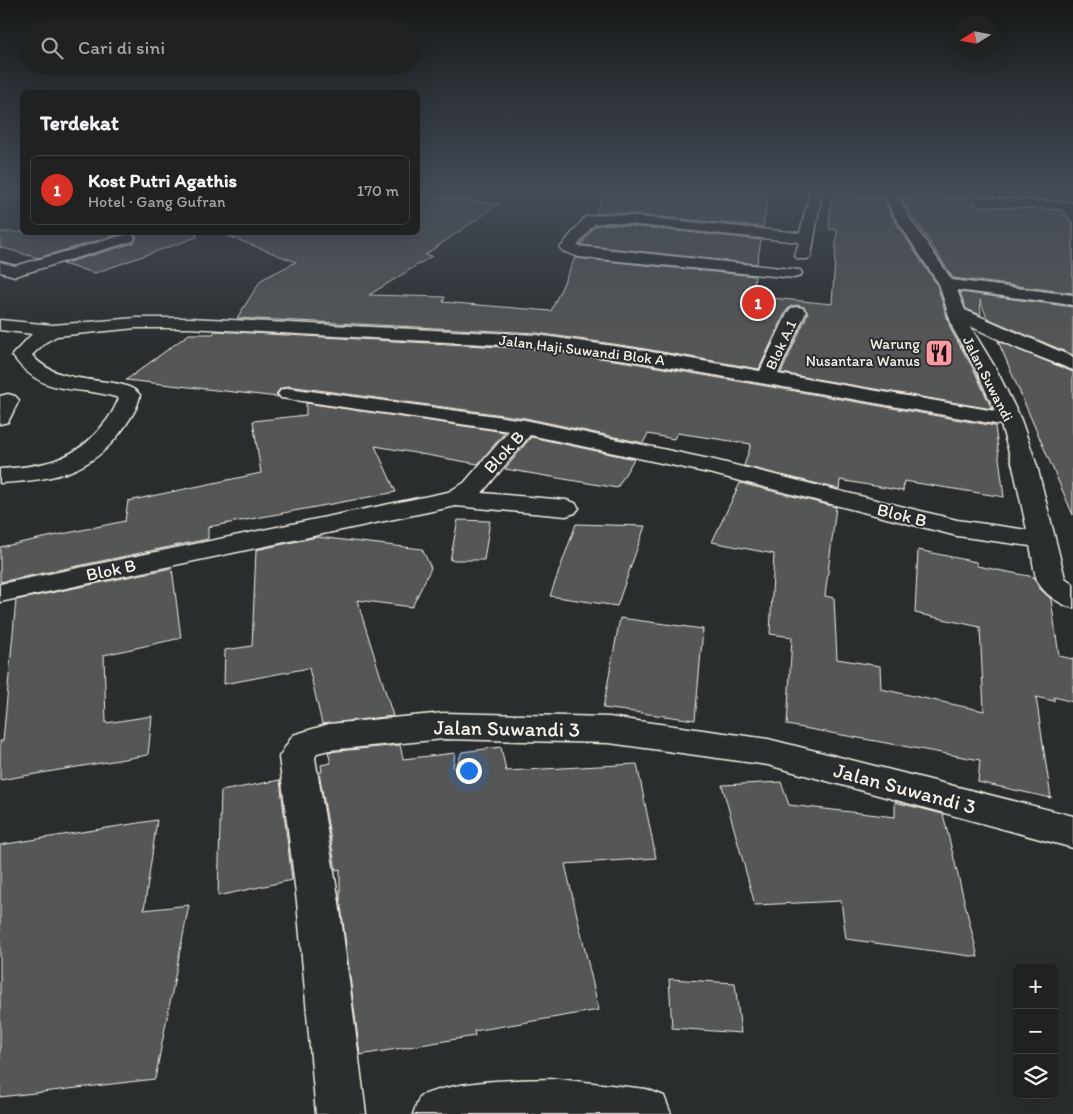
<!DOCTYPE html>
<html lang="id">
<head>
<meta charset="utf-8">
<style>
  :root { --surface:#202222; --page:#2d2f2f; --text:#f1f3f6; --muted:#a2a4a5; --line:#3d3f40; --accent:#d93025 }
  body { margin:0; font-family:Itim,sans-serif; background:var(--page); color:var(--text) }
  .controls { position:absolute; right:15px; bottom:15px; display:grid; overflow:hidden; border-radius:8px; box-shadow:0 5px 20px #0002 }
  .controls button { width:45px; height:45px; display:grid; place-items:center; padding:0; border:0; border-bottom:1px solid var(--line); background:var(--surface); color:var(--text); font:25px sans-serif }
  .compass { position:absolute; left:953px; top:15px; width:45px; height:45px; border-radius:50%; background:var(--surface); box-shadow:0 5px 20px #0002; rotate:259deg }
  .you { position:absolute; left:468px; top:770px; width:18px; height:18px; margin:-12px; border:4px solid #fff; border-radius:50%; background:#1a73e8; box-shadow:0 0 0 8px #1a73e833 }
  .badge { display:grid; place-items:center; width:32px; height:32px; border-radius:50%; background:var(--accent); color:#fff; font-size:16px; font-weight:700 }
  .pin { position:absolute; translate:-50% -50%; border:2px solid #fff; box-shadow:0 1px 5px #0006 }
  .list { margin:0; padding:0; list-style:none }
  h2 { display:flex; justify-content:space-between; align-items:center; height:65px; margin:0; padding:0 20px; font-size:21px }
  h2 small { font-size:16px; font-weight:400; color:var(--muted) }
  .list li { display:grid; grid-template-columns:32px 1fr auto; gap:15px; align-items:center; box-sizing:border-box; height:70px; margin:0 10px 10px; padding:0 10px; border:1px solid var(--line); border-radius:8px }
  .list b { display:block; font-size:19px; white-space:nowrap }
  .list p { margin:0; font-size:16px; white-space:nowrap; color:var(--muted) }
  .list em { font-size:16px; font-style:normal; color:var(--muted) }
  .icon { flex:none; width:28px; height:28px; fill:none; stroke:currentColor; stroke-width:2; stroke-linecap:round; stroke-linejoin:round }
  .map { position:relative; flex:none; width:1073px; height:1114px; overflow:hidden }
  .search { position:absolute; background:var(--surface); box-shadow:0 5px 20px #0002; left:20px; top:20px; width:400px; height:55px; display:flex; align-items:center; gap:12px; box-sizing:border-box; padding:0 18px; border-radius:28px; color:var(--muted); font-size:19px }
  .panel { position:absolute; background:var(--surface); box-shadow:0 5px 20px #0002; left:20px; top:90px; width:400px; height:145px; border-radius:8px }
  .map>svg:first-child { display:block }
  .building { fill:#555756; stroke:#f4f1e8 }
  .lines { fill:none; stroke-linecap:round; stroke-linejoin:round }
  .street-casing { stroke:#f4f1e8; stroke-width:3 }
  .primary-casing { stroke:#f4f1e8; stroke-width:3 }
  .street { fill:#2a2d2e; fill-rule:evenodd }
  .primary { fill:#2a2d2e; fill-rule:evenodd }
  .labels { text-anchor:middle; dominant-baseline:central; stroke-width:4; stroke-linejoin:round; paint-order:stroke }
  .far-poi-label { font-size:15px; fill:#f4f1e8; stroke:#2a2d2e; text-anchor:end }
  .far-street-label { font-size:15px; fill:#f4f1e8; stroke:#2a2d2e }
  .street-label { font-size:18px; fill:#f4f1e8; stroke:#2a2d2e }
  .near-street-label { font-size:21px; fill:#f4f1e8; stroke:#2a2d2e }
</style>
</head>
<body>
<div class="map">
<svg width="1073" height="1114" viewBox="0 0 1073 1114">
  <rect width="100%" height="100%" fill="#2a2d2e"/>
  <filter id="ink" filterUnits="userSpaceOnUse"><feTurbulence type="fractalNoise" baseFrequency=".02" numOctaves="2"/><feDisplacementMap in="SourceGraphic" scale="10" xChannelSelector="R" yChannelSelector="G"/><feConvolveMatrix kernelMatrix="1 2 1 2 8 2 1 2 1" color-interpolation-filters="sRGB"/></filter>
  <g filter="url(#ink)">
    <g class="building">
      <path d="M605,192h164l-6,35 -153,-15 -15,2z"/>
      <path d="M831,194l52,3 10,21 44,67 14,45 23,40 18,39 -211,-36 27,-60 -4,-6 -7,-2 -6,1 -5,5 -27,58 -125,-22 -97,-14 -300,-15 24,-38 35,-18 -68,-26v-4h190v-37l81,9 -74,51 7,1 -63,39 76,2 -2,5 108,9 24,-53 180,18 -3,20 80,8 5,-74 -8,-1z"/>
      <path d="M910,195l62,3 4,8 86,4 11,13v70l-120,-15 -52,-80 11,1z"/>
      <path d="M610,224l151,16 -4,24 -176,-19 14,-19z"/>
      <path d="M0,232h126l-88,26 -38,-11z"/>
      <path d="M130,232h66l1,5 -102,36 -33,-9 72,-21 3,-6z"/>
      <path d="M960,292l113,15v48l-86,-37 -7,-18 1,15 -15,-6z"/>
      <path d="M215,331l322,18 97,14 361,63 9,71 -100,-16 -1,10 -63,-11 -1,9 -95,-23 7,-22 -74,-11 -3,6 -26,-5 -5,9 -118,-25 -237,-32 -8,3 -4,5 2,3 -152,-17 63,-46h24z"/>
      <path d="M998,341l75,31v143l-49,-113z"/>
      <path d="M306,403l199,29 -27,32 -103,-18 21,46 -188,35v12l-208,43v-35l125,-26 3,-20 133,-28 -8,-52 53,-6z"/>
      <path d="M531,437l103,22 -17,29 -112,-19z"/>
      <path d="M740,483l96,24 -11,89 9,2 3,61 43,7 1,23 103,22 -4,-84 -65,-14 3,-63 58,12 1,4 57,11 5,11 12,11 8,57 14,3v43l-19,-5v4l-18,-4 15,101 -73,-16 2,-22 -193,-35 5,-88 -22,-3 4,-80 -62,-12z"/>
      <path d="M458,520l32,1 -6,39h-34z"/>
      <path d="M576,524l69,2 -28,80 -67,-10z"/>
      <path d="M317,537l105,12 9,19 -19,39 -55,-7 36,116 -71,8 -13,-56 -85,16 1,-34 27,-4 4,-96z"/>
      <path d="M172,568l9,70 -77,17 2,68 46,-7 -4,39 -148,25v-39h3l13,-141z"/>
      <path d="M620,618l83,11 -8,91 -92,-12z"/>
      <path d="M400,745l3,14 52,-6 -2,15 2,1 7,-17 39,-5 5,24 131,-7 19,94 -91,6 34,146 -125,21 1,5 -115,19 -20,-157v-29l-4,1 -17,-98h3l-1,-7 10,-2 -3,-11z"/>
      <path d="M280,780l12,100 -74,16 3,-105z"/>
      <path d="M781,782l8,23 106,12v-15l48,12 35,143 -132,-18 -5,-38 -86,4 -33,-120z"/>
      <path d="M157,820l-13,90 45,-5 -34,174 -155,18v-252z"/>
      <path d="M669,979l66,4 6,50 -69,-5z"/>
    </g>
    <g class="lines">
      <defs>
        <g id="street">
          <path d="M810,192h12l-11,64 -3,3h-10l-3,-3 4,-14 -189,-20 -16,2 -17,22 223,24 2,3 -2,3 -6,2 -215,-21 -16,-6 -3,-3 25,-31 25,-3 190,19z"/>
          <path d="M883,192h12l14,25 43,63 121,15v10l-116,-15 8,20 108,47v13l-54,-21 -49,-23 26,43 25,51 16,46 28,112 8,6v24c-12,-3 -29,-14 -35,-26 -5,-10 -5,-25 -8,-36l-73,-10 -244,-62 -183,-39 -48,58 84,7 9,3 4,5 -4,5 -9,3 -110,-10 -456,96v-18l448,-92 16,-9 45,-52 -228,-33 -3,-4 3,-4 7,-2 237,32 189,40 243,60 70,10 -14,-64 -12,-41 -367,-64 -97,-14 -348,-19h-53l-79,8 -11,6 -14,13c28,35 93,18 108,40 -2,13 -10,24 -17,34 -32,45 -71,51 -123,54v-14c43,-3 75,-8 103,-44 7,-8 12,-17 16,-27 -44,-14 -76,1 -107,-43l20,-21 -32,-4v-10l53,5 83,-7h53l348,17 97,14 126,22 28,-59 3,-4 6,-1 6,1 3,4 -28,62 217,37 -19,-42 -23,-40 -14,-45 -44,-67z"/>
          <path d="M128,234l5,1 2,3 -2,3 -118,35 -15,-4v-10l15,4z"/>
          <path d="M8,394l7,2 4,4 -11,22 -8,2v-28z"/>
          <path d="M444,713l165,4 159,22 305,77v32l-305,-83 -159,-22 -165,-4 -115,11 -12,3 -2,5 24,144 27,212h-50l-19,-212 -18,-145 14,-22 36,-11z"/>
          <path d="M558,1079l88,10 18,7 7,18h-258l7,-18c43,-17 92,-16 138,-17z"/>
        </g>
        <path id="primary" d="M974,192l99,1v8l-93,-5z"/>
      </defs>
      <use href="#street" class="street-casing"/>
      <use href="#primary" class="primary-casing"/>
      <use href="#street" class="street"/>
      <use href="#primary" class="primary"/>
    </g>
  </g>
  <linearGradient id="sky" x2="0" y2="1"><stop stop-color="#171919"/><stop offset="0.55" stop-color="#444c57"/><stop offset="1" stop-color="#444c57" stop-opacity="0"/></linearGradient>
  <rect width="1073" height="348" fill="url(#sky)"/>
  <defs>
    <symbol id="restaurant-square" viewBox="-11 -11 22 22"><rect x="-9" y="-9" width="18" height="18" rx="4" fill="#ff9aa2" stroke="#2a2d2e"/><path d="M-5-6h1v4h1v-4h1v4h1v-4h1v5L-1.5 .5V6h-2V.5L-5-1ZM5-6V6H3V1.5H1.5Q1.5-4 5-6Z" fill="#111"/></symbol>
  </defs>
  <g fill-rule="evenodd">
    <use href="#restaurant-square" x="923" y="337" width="32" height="32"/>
  </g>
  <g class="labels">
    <g class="far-poi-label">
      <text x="920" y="344">Warung<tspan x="920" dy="17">Nusantara Wanus</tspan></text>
    </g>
    <g class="far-street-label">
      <text transform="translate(781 345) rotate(-65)">Blok A.1</text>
      <text transform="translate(582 350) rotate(7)">Jalan Haji Suwandi Blok A</text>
      <text transform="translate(988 379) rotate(63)">Jalan Suwandi</text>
    </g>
    <g class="street-label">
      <text transform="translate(504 452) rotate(-48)">Blok B</text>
      <text transform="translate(902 515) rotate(14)">Blok B</text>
      <text transform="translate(111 570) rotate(-12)">Blok B</text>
    </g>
    <g class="near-street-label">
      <text transform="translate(507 728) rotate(1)">Jalan Suwandi 3</text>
      <text transform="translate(905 788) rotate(15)">Jalan Suwandi 3</text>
    </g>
  </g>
</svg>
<div class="controls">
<button>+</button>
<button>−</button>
<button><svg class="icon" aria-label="layers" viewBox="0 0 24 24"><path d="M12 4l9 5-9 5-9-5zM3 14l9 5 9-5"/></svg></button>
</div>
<svg class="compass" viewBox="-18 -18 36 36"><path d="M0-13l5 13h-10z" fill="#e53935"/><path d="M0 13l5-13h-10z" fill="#a2a4a5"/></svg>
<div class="you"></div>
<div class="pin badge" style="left:758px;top:303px">1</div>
<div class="search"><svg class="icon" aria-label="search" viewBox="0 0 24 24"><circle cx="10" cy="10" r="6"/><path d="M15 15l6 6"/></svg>Cari di sini</div>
<section class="panel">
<h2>Terdekat<small></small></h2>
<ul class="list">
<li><span class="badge">1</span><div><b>Kost Putri Agathis</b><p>Hotel · Gang Gufran</p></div><em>170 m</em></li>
</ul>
</section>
</div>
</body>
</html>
